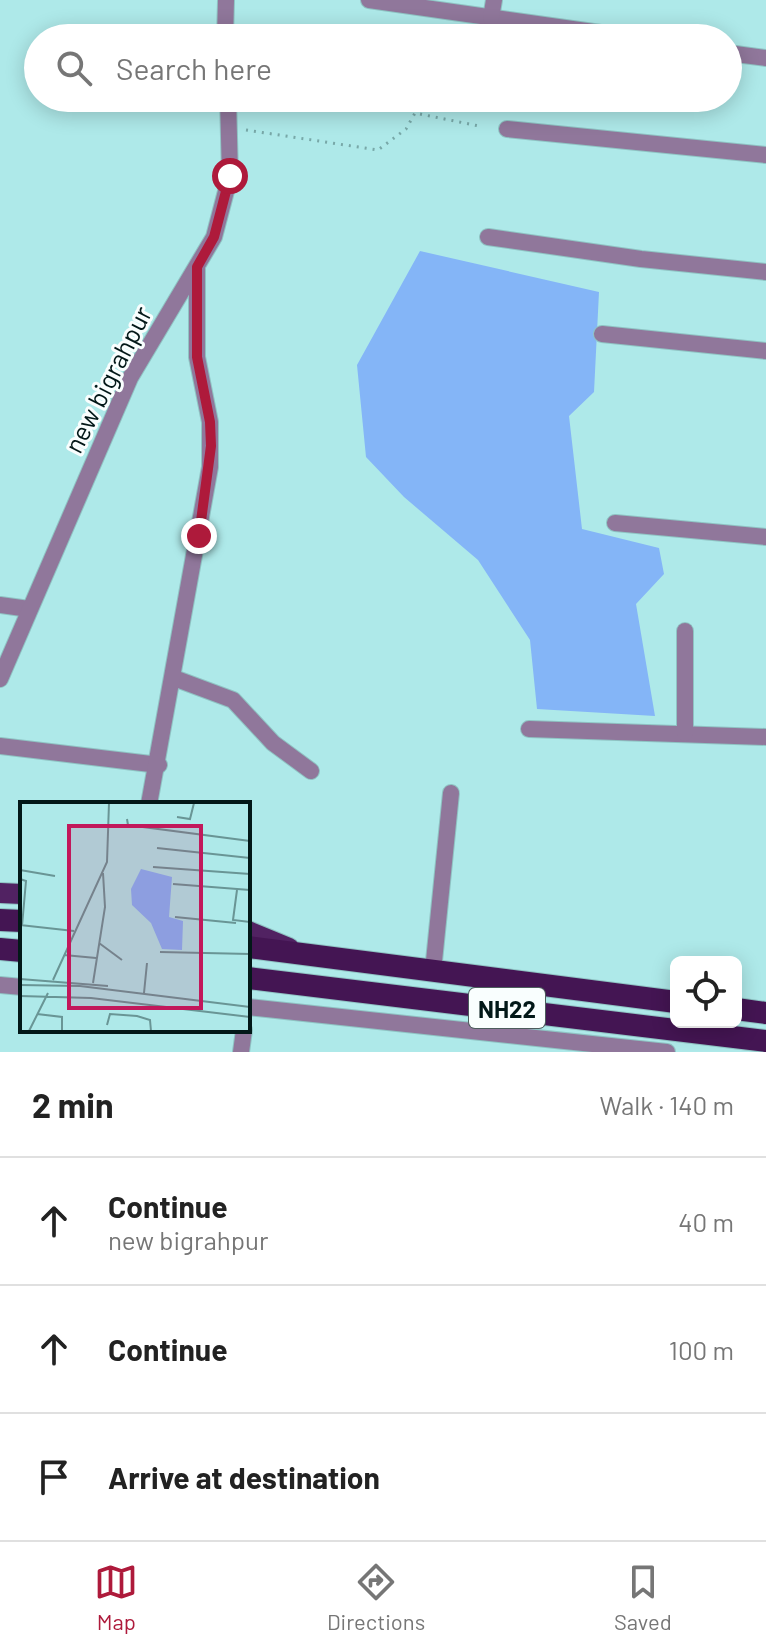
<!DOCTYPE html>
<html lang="en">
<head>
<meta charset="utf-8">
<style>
  :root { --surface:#fff; --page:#f2f2f2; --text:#222; --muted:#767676; --line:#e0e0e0; --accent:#ae1a3b }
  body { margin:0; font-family:Barlow,sans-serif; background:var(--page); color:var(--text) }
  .controls { position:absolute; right:24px; bottom:24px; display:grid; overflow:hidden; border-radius:12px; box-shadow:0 4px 20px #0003 }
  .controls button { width:72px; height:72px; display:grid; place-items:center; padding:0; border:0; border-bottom:2px solid var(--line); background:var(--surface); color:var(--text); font:40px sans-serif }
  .stop { position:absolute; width:24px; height:24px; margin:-18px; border:6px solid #ae1a3b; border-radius:50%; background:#fff }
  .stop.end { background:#ae1a3b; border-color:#fff; box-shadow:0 2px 8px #0008 }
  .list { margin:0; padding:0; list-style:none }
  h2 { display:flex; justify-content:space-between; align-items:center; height:104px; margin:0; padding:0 32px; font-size:34px }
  h2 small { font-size:26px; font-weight:400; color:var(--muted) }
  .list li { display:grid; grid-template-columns:52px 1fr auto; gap:24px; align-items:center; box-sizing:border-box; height:128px; padding:0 32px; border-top:2px solid var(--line) }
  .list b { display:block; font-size:30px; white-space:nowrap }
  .list p { margin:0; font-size:26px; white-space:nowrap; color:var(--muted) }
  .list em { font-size:26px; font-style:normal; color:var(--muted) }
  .icon { flex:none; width:44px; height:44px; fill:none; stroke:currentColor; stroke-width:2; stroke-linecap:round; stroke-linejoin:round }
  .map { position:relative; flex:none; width:766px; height:1052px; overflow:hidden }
  .search { position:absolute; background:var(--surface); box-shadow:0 4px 20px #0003; left:24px; right:24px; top:24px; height:88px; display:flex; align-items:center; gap:20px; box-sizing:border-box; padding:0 28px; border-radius:44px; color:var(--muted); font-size:30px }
  .sheet { height:488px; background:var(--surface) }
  nav { display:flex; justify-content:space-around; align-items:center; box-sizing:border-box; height:112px; border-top:2px solid var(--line); background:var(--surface); font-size:22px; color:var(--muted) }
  nav a { display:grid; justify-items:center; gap:4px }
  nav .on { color:var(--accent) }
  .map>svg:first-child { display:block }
  .water { fill:#84b5f7 }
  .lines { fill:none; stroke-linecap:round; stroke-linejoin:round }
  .minor-casing { stroke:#8fc3c3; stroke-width:18 }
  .tertiary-casing { stroke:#8fc3c3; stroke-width:18 }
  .primary-casing { stroke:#8fc3c3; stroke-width:22 }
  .trunk-casing { stroke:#8fc3c3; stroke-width:24 }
  .path { stroke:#78a8a8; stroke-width:3; stroke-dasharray:2 6; stroke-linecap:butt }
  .minor { stroke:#90779b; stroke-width:16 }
  .tertiary { stroke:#90779b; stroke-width:16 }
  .primary { stroke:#512262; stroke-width:20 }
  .trunk { stroke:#441553; stroke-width:22 }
  .route { stroke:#ae1a3b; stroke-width:10 }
  .labels { text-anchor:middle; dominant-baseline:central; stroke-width:6; stroke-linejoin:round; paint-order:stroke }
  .shield { fill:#f9fefe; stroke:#4c5d5d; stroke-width:2 }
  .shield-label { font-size:24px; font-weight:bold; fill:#021818 }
  .street-label { font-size:26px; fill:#021818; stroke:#f9fefe }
  .inset-road { fill:none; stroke:#699595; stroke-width:2 }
  .view { fill:#c2185b; fill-opacity:0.15; stroke:#c2185b; stroke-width:4 }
  .inset-edge { fill:none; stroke:#021818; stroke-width:4 }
</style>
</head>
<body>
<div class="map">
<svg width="766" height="1052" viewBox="0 0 766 1052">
  <rect width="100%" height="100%" fill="#aee9e9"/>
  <path class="water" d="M420,251l179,41 -5,100 -25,24 13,113 77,19 5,26 -28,30 19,112 -118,-7 -7,-69 -52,-80 -74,-63 -38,-40 -9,-92z"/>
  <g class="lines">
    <defs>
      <g id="minor">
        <path d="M369,0l267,38"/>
        <path d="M491,18l3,-18"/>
        <path d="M225,38l1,-38"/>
        <path d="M728,53l38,5"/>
        <path d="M507,129l259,26"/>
        <path d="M488,237l153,22 125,13"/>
        <path d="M602,334l164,17"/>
        <path d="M615,523l151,14"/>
        <path d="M0,605l29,4"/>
        <path d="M174,678l59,22 40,43 38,28"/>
        <path d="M0,679l130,-301 84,-141 16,-61 -2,-78"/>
        <path d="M529,729l237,8"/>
        <path d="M685,733v-102"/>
        <path d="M0,746l159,19"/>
        <path d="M149,804l61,-337v-45l-13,-65v-88"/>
        <path d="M433,971l18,-178"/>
        <path d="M241,1052l3,-22"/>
      </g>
      <g id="tertiary">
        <path d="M0,985l22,2"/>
        <path d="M248,1007l419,45"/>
      </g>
      <g id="primary">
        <path d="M0,893l22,1"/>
        <path d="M248,931l41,17"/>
      </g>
      <g id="trunk">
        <path d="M0,920l22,1"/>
        <path d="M248,947l428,55"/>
        <path d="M0,949l22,2"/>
        <path d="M248,978l518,63"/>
        <path d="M736,1009l30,4"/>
      </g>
    </defs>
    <use href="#minor" class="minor-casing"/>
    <use href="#tertiary" class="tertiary-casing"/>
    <use href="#primary" class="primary-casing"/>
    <use href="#trunk" class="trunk-casing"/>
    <path class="path" d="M246,130l132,20 28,-21 9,-16 64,13"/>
    <use href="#minor" class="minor"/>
    <use href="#tertiary" class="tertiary"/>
    <use href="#primary" class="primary"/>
    <use href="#trunk" class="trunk"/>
  </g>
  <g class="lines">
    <path class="route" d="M199,536l12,-90 -1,-24 -13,-65v-90l17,-30 16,-61"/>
  </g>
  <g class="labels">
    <rect class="shield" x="469" y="988" width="76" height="40" rx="6"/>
    <g class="shield-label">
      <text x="507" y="1008">NH22</text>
    </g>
    <g class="street-label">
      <text transform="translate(107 379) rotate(-63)">new bigrahpur</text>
    </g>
  </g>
  <g transform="translate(20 802)">
    <rect width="230" height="230" fill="#aee9e9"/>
    <path d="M121,67l31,8 -3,40 14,4 -1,29 -20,-1 -11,-26 -19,-18 -1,-16z" fill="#84b5f7"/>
    <path class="inset-road" d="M157,15l13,2 4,-16M107,17l1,6 122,16M137,46l93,10M133,65l97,7M0,68l35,6M0,77l6,2 -4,45M153,82l77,6M217,88l-4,30 17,2M155,115l61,6M0,123l54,6M79,141l23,17M140,150l90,2M44,153l32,3M0,177l88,7M33,178l54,-118 2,-59M73,181l12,-76 -2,-34M0,183l60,1 170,21M124,191l3,-30M0,194l71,2 159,19M17,212l25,3v14M87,223l3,-11 27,2 13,4 1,11M9,229l19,-38"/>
    <path class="view" d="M49,24h132v182h-132z"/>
    <rect width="230" height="230" class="inset-edge"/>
  </g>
</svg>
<div class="controls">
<button><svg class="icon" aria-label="locate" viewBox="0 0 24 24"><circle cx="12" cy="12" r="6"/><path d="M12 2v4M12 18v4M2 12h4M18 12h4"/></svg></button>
</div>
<div class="stop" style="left:230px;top:176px"></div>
<div class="stop end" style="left:199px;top:536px"></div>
<div class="search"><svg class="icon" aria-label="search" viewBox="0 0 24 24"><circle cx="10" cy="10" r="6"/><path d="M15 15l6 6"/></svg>Search here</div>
</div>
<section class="sheet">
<h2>2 min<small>Walk · 140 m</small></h2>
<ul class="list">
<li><svg class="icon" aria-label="ahead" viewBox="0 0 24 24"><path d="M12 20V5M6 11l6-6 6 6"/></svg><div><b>Continue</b><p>new bigrahpur</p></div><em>40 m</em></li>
<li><svg class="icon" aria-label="ahead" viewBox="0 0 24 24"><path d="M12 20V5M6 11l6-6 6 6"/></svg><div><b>Continue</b></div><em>100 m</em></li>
<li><svg class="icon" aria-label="arrive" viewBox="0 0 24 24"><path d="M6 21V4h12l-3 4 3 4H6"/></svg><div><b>Arrive at destination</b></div></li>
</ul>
</section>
<nav>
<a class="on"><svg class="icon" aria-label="map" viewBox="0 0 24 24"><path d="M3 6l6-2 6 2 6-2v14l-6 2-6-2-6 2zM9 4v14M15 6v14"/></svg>Map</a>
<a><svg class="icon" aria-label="directions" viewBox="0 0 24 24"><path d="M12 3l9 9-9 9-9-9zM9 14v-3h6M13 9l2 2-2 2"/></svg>Directions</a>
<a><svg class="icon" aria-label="saved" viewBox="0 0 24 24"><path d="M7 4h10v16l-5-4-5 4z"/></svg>Saved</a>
</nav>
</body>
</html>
